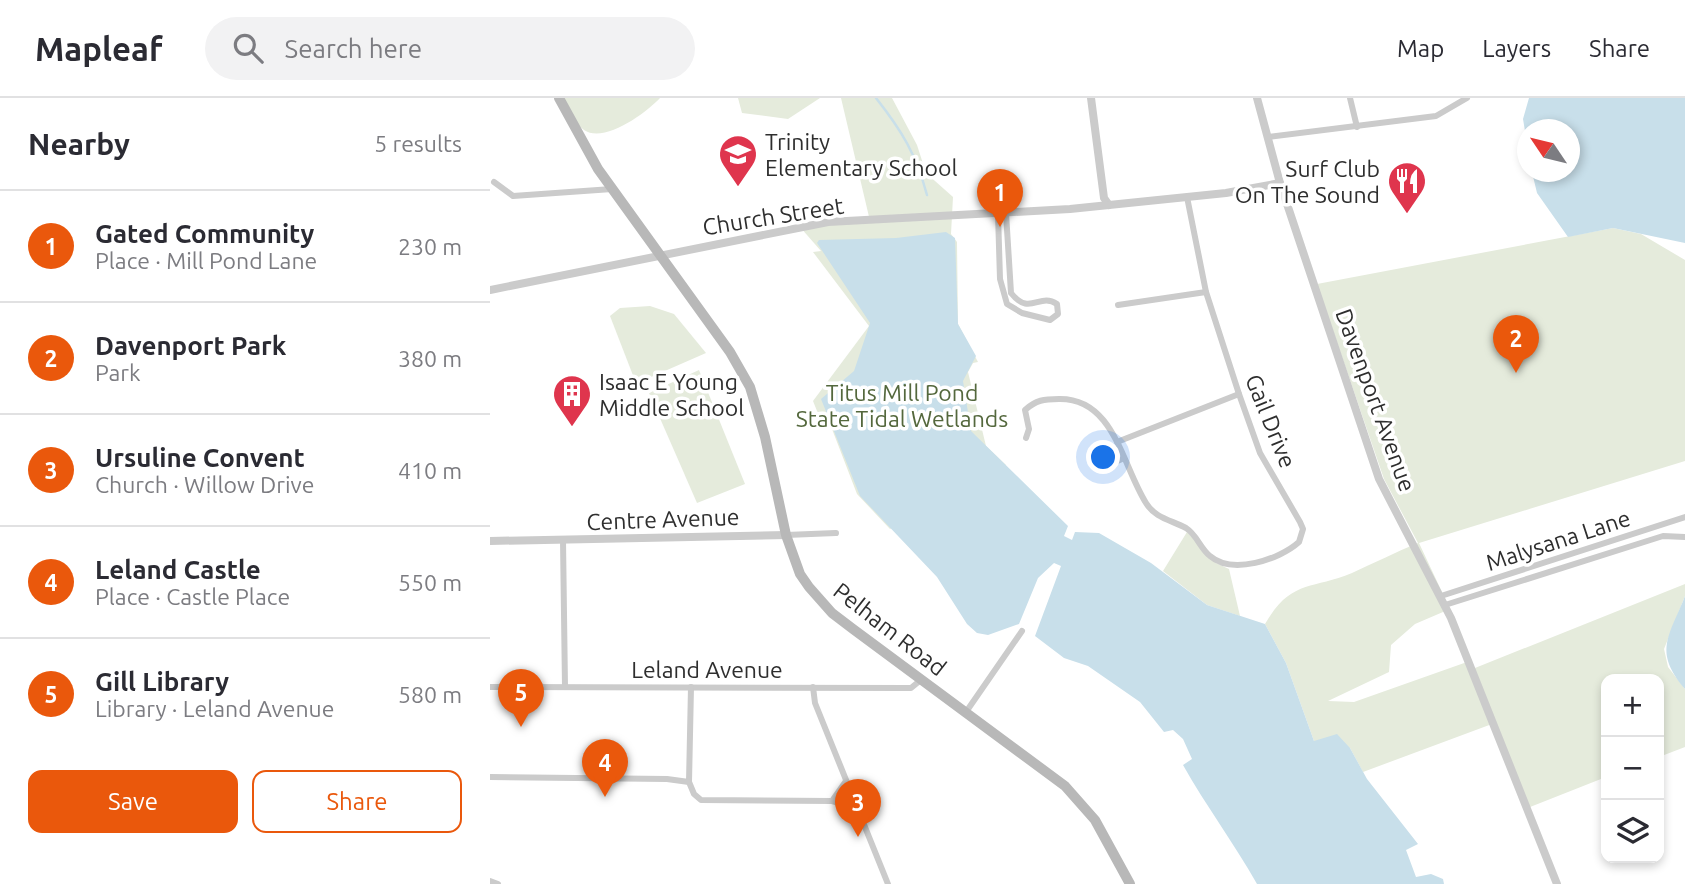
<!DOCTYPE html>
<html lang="en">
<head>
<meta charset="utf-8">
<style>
  :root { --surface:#fff; --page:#f2f2f3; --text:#2b2b33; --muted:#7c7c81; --line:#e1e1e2; --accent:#ea580c }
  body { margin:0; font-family:Ubuntu,sans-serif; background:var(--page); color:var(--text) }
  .controls { position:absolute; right:21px; bottom:21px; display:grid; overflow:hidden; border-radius:14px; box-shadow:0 4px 10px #0003 }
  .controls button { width:63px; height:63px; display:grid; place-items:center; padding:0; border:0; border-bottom:2px solid var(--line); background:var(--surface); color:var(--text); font:35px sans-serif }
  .compass { position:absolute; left:1027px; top:21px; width:63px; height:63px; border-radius:50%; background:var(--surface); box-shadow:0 4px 10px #0003; rotate:305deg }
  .you { position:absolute; left:614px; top:360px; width:24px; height:24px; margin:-18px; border:5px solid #fff; border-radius:50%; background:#1a73e8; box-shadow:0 0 0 10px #1a73e833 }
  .badge { display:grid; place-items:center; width:46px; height:46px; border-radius:50%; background:var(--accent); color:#fff; font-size:23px; font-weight:700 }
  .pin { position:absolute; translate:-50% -58px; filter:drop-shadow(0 2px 4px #0008) }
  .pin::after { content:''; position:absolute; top:37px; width:24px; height:21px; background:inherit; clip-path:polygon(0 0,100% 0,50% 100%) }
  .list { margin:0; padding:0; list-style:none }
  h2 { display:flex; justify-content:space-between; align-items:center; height:91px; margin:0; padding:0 28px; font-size:30px }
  h2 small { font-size:23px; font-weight:400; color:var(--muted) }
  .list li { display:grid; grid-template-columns:46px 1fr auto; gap:21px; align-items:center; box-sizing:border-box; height:112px; padding:0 28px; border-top:2px solid var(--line) }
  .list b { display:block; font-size:26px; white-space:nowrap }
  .list p { margin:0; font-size:23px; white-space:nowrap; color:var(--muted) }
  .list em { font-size:23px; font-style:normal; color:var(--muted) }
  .actions { display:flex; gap:14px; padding:21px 28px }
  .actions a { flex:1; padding:16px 0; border:2px solid var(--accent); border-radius:14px; text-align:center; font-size:24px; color:var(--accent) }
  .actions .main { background:var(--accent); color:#fff }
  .icon { flex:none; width:38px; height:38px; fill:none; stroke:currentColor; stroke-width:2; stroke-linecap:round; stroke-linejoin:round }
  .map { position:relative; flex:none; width:1195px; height:786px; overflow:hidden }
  header { display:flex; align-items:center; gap:42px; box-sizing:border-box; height:98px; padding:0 35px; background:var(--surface); border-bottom:2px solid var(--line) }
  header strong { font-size:33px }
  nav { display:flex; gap:38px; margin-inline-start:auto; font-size:24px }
  .search { width:490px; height:63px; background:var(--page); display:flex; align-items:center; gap:18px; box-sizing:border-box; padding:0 24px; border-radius:38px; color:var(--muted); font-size:26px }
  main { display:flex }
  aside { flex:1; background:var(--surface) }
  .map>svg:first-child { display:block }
  .green { fill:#e5ebdc }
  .water { fill:#c8dfea }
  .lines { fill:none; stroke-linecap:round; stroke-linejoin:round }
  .stream { stroke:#c8dfea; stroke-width:2.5 }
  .minor { stroke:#cbcbcb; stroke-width:6 }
  .tertiary { stroke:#cbcbcb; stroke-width:8 }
  .secondary { stroke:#b8b8b8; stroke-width:10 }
  .labels { text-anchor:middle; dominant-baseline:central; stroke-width:7; stroke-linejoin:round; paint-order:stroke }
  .poi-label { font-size:23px; fill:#2e2e2e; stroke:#fff; text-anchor:start }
  .street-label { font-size:23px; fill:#2e2e2e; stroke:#fff }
  .park-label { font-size:23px; fill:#54683d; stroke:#fff }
</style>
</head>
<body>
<header>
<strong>Mapleaf</strong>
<div class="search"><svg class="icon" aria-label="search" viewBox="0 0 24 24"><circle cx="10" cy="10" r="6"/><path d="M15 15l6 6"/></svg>Search here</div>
<nav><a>Map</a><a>Layers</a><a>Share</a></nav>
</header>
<main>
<aside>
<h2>Nearby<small>5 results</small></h2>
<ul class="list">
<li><span class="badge">1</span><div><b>Gated Community</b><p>Place · Mill Pond Lane</p></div><em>230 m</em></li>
<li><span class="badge">2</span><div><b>Davenport Park</b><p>Park</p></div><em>380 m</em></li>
<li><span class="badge">3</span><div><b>Ursuline Convent</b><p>Church · Willow Drive</p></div><em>410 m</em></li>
<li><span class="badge">4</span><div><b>Leland Castle</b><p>Place · Castle Place</p></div><em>550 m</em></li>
<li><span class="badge">5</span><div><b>Gill Library</b><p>Library · Leland Avenue</p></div><em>580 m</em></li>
</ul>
<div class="actions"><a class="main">Save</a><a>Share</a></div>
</aside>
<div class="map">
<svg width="1195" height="786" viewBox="0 0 1195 786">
  <rect width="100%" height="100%" fill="#fff"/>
  <g class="green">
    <path d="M74,0h96c-14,15 -56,46 -76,32 -9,-6 -15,-23 -20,-32z"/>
    <path d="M248,0h82l-32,21 -46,-6z"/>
    <path d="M351,0h51l25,47 9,28 27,24 -2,37 6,8 1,82 20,38 -5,1 -5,9 18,74 20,19 -116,64 -33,-35 -30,-78h-8l-6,-15 56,-75 -56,-74 8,-1 -21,-24 70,-6z"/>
    <path d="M1123,130l28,6 44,26v201l-266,82 31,66 -35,15 -24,21 -2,27 -61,29 26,1 113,-40 3,8 215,-86v12l-21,53 4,18 17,22v58l-26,10v-78h-53v98l-81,32 -33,-85 -129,48 -13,-24 -36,-7 -28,-78 -21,-39c26,-45 46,-34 87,-51 22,-10 44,-21 66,-30l-34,-64 -67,-195z"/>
    <path d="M160,208l24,8 32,39 -64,28 -8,-3 -24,-62 10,-8z"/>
    <path d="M209,272l46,114 -48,19 -48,-110z"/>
    <path d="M697,434l29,31 13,6 11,47 -33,-11 -44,-34z"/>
  </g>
  <g class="water">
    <path d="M1039,0h156v145l-72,-15 -45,9 -31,-44 -5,-21h38v-42h-42l-1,13 -4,-24z"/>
    <path d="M456,134l9,6 3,86 18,32 -13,25 8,50 97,95 -4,10 8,4 3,-8 24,1 52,30 56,42 58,19 21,39 28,78 23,-7 13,14 17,31 51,65 -12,6 10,27 15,-3 12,5 1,5h-187c-23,-41 -51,-78 -74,-119l9,-6 -9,-20 -10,-9 -9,2 -24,-30 -52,-36 -24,-8 -29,-22 26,-70 -7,-3 -16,15 -19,46 -31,11 -11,-2 -10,-9 -30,-47 -77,-81 -39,-97 33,-28 16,-48 -53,-80 2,-3 77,-2z"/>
    <path d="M1195,498v93c-32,-38 -16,-52 0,-93z"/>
  </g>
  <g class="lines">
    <path class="stream" d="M386,0c26,33 40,56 51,97"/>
    <g class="minor">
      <path d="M860,0l7,29"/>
      <path d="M778,39l168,-21 31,-18"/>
      <path d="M4,84l19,14 99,-7"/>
      <path d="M508,116l2,65 7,25 15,9 28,7 8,-6 -1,-10c-18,-12 -27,13 -46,-11l-5,-80"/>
      <path d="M628,207l88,-13"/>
      <path d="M536,340l3,-9 -4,-19c11,-10 19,-11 34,-11 55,-1 63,66 87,104 9,15 25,17 40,25 11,7 14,20 24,28 22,19 69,4 89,-14l4,-13 -3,-7 -40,-69 -21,-59 -33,-102 -19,-95"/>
      <path d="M627,344l122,-48"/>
      <path d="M610,371l24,-11"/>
      <path d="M296,437l50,-2"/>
      <path d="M73,442l2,147"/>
      <path d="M951,498l244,-79"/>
      <path d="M955,507l218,-69 22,1"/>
      <path d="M0,589l421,1 11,-9"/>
      <path d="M201,589l-2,95 5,12 7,6 131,1 26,9"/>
      <path d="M323,589l2,16 73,181"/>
      <path d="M476,614l56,-81"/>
      <path d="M0,679l177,2 22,3"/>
      <path d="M342,703l14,-20"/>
      <path d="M0,783l8,3"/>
    </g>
    <g class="tertiary">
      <path d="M601,0l13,100 5,7"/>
      <path d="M767,0l23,85"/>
      <path d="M0,192l338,-68 242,-13 156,-16 54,-10 99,296 72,139 106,266"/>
      <path d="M0,443l296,-6"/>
    </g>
    <path class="secondary" d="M69,0l39,71 132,183 20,35 15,50 21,98 14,39 9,13 23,26 21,16 212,157 30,34 35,64"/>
  </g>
  <defs>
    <symbol id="school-pin" viewBox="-11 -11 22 30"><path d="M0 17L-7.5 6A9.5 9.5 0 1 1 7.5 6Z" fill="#df354d" stroke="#fff"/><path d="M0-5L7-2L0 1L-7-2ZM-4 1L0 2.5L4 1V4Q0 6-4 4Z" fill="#fff"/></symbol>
    <symbol id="restaurant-pin" viewBox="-11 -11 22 30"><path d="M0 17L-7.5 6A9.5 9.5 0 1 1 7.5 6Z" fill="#df354d" stroke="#fff"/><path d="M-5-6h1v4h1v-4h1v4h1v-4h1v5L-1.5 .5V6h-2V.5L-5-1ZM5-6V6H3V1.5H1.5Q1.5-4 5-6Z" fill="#fff"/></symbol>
    <symbol id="building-pin" viewBox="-11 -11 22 30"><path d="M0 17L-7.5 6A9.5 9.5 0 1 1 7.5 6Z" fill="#df354d" stroke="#fff"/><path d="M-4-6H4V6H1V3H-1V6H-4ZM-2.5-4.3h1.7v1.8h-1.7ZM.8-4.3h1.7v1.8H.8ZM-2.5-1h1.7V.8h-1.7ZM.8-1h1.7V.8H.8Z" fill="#fff"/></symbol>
  </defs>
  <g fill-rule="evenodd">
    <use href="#school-pin" x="226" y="34" width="44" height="60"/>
    <use href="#restaurant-pin" x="895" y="61" width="44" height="60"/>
    <use href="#building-pin" x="60" y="274" width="44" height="60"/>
  </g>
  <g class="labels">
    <g class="poi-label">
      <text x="275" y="43">Trinity<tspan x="275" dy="26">Elementary School</tspan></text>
      <text x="890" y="70" text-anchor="end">Surf Club<tspan x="890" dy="26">On The Sound</tspan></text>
      <text x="109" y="283">Isaac E Young<tspan x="109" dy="26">Middle School</tspan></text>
    </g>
    <g class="street-label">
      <text transform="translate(283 118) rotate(-9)">Church Street</text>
      <text transform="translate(886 302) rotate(70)">Davenport Avenue</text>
      <text transform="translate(781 323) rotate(68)">Gail Drive</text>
      <text transform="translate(173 421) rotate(-2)">Centre Avenue</text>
      <text transform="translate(1068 442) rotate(-18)">Malysana Lane</text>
      <text transform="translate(400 531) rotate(38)">Pelham Road</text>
      <text x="217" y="571">Leland Avenue</text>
    </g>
    <g class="park-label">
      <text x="412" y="294">Titus Mill Pond<tspan x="412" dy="26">State Tidal Wetlands</tspan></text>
    </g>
  </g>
</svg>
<div class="controls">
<button>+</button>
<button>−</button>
<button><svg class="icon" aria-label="layers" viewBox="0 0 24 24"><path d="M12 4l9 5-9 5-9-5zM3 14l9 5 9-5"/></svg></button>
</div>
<svg class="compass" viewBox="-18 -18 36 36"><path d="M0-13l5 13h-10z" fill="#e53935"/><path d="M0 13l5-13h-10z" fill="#7c7c81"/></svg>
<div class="you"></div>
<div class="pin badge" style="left:510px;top:129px">1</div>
<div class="pin badge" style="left:1026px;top:275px">2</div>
<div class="pin badge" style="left:368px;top:739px">3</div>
<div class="pin badge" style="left:115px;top:699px">4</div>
<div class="pin badge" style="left:31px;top:629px">5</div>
</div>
</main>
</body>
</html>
